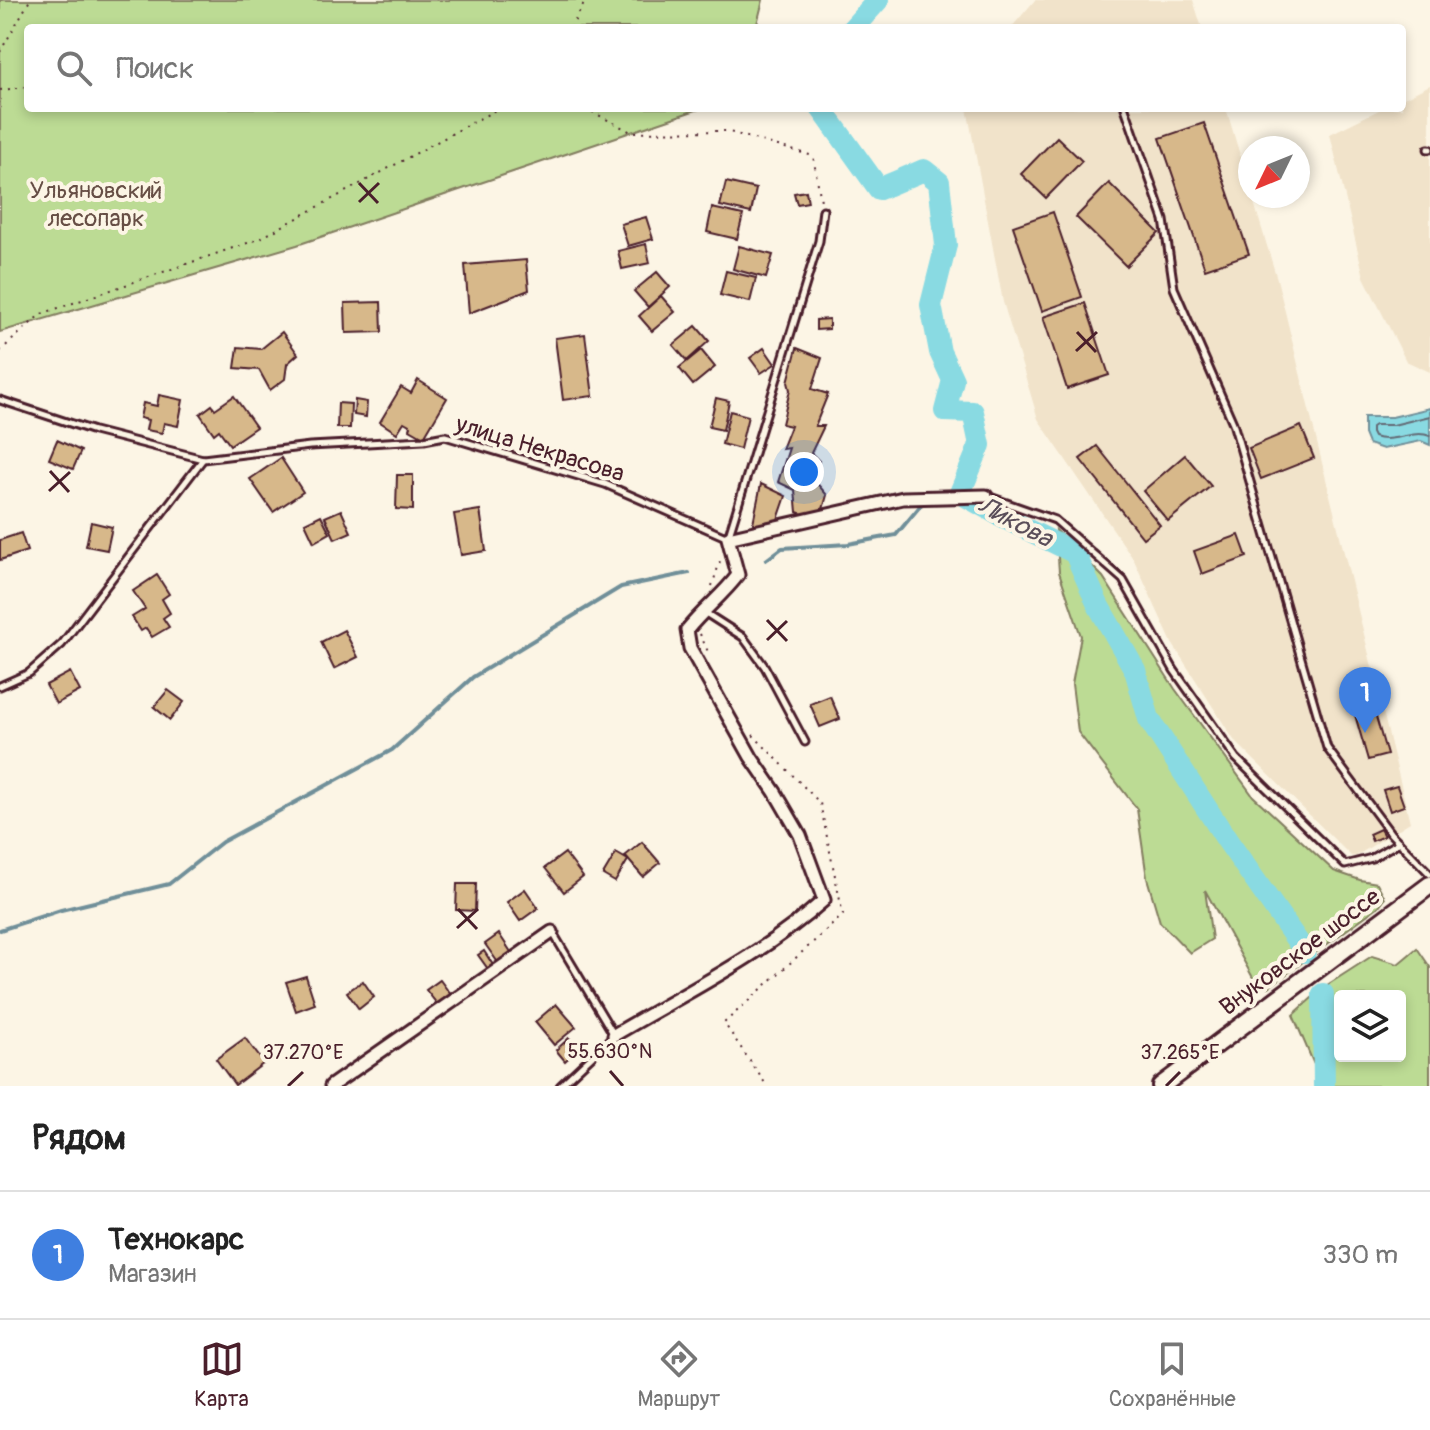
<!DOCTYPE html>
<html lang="ru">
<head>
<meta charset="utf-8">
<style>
  :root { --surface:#fff; --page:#f2f2f2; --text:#222; --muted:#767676; --line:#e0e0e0; --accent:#4a1f2b }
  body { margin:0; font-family:Pangolin,sans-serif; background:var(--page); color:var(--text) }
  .controls { position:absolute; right:24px; bottom:24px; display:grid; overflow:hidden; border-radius:8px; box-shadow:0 4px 12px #0003 }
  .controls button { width:72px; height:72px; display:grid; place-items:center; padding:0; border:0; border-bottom:2px solid var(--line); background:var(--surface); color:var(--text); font:40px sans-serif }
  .compass { position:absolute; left:1238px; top:136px; width:72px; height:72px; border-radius:50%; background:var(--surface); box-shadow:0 4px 12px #0003; rotate:227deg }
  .you { position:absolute; left:804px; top:472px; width:28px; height:28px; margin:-20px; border:6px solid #fff; border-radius:50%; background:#1a73e8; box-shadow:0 0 0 12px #1a73e833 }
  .badge { display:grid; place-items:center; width:52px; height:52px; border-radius:50%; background:var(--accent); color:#fff; font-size:26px; font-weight:700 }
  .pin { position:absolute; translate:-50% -66px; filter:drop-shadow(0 2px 4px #0008) }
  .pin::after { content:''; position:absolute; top:42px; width:28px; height:24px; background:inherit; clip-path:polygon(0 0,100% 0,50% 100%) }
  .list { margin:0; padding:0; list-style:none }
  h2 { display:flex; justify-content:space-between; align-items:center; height:104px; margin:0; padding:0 32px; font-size:34px }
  h2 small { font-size:26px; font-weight:400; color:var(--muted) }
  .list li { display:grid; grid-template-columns:52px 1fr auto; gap:24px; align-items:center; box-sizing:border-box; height:128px; padding:0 32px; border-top:2px solid var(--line) }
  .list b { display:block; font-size:30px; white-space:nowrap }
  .list p { margin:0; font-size:26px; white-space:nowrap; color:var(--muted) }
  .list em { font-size:26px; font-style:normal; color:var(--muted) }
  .icon { flex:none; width:44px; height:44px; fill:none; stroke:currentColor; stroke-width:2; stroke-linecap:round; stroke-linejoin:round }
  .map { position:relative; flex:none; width:1430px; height:1086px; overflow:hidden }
  .search { position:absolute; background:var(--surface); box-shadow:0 4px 12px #0003; left:24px; right:24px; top:24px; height:88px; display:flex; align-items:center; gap:20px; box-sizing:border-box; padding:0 28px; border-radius:8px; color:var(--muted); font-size:30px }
  .sheet { height:232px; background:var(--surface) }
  nav { display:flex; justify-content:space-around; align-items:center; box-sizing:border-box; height:112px; border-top:2px solid var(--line); background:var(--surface); font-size:22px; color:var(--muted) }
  nav a { display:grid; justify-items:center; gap:4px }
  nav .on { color:var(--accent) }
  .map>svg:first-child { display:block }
  .built { fill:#f1e3ca }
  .green { fill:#bcdb94; stroke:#837d60; stroke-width:2; fill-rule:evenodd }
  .water { fill:#89dae2; stroke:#708f99; stroke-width:2 }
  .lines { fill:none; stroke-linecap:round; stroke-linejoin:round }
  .shore { stroke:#636a74; stroke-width:2 }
  .stream { stroke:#708f99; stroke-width:4 }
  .river { stroke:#89dae2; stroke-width:22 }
  .building { fill:#d7b88a; stroke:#4a1f2b; stroke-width:2 }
  .lane-casing { stroke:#4a1f2b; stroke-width:11 }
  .street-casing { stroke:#4a1f2b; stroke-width:17 }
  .secondary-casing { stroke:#4a1f2b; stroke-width:22 }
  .path { stroke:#4a1f2b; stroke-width:2; stroke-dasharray:2 6; stroke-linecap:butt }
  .lane { stroke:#fcf5e5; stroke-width:5 }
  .street { stroke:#fcf5e5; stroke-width:11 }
  .secondary { stroke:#fcf5e5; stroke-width:16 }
  .ticks { fill:none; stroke:#4a1f2b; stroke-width:3 }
  .labels { text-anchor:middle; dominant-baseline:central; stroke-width:8; stroke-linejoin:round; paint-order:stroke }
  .park-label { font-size:24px; fill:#664e45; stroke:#fcf5e5 }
  .street-label { font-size:24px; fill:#4a1f2b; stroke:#fcf5e5 }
  .water-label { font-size:26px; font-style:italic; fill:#5a4e59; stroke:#fcf5e5 }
  .ticks-label { font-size:20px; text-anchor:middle; fill:#4a1f2b; stroke:#fcf5e5; stroke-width:8; stroke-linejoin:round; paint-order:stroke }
</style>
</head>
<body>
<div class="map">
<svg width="1430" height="1086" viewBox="0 0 1430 1086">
  <rect width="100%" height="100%" fill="#fcf5e5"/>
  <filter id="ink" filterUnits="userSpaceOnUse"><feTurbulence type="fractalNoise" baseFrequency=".0125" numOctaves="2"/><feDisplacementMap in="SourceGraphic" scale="16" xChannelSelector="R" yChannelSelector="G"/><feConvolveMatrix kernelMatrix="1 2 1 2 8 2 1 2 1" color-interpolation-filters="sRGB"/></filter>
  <g filter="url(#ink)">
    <g class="built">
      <path d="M1035,0h158l9,28h-191z"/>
      <path d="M1430,85v287l-24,-11 -42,-84 -34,-143 53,-26h19v-9z"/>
      <path d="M967,108h259l24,81v7h2l25,83 133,543 -54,34h-5l-117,-116 -62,-97 -38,-83 -96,-141 -35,-117z"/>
    </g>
    <g class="green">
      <path d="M0,0h763l-7,28h-728v80h674l-405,137 -297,87z"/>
      <path d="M1056,530l47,47 72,112 78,107 81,75 26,9 17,3 8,15 -6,8 -110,81h-11l-53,-97 7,49 -22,14 -30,-31 -13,-44 -10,-69 -59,-77 -6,-48 9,-48 -22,-64z"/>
      <path d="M1417,948l13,19v119h-107l-30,-71 31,-28 48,-31 26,8zM1400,996v60h-60v-60z"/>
    </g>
    <path class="water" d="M1430,408v37l-9,-4 -38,8 -15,-5 -4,-10v-17h28z"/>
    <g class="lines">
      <path class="shore" d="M1430,416l-37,9h-18l-3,2v6l2,4c19,7 38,-8 56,-1"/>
      <g class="stream">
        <path d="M766,560l16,-12 66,-4 48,-9 30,-36"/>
        <path d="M0,930l61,-20 108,-26 53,-42 170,-92 81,-73 148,-90 68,-14"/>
      </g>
      <g class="river">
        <path d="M853,28l25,-28"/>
        <path d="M821,108l58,81 45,-19 15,12 7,63 -15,60 9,47 13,28 -8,31 28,1 7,33 -20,48 48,27 67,33 23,52 37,65 14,49 78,121 78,112"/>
        <path d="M1323,994l1,92"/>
      </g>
    </g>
    <g class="building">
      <path d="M1204,123l45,131 -44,15 -45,-131z"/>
      <path d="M1057,137l25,24 -36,37 -25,-24z"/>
      <path d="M726,182l30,7 -5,24 -31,-7z"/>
      <path d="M1109,183l50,50 -33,33 -50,-49z"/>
      <path d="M806,191l2,11 -11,2 -3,-11z"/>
      <path d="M712,208l31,7 -6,24 -30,-7z"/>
      <path d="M1053,212l29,85 -40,14 -29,-85z"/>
      <path d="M646,217l7,22 -25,7 -7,-22z"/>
      <path d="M646,244l4,19 -28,6 -4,-18z"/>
      <path d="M739,246l34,9 -7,23 -33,-9z"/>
      <path d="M526,260l3,30 -60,23 -4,-48z"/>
      <path d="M726,271l30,7 -6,24 -30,-7z"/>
      <path d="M657,272l13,15 -22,20 -14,-16z"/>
      <path d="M661,296l14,16 -23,19 -13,-15z"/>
      <path d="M381,302l1,30 -36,1 -1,-30z"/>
      <path d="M1085,303l24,72 -42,14 -24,-72z"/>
      <path d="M829,319v10l-13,1v-10z"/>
      <path d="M696,326l13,15 -22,20 -14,-16z"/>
      <path d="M282,332l16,22 -11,10 -2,15 -15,11 -11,-20 -24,-2 3,-21 23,2z"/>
      <path d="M585,334l8,62 -30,4 -8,-62z"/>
      <path d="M764,348l11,16 -14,9 -11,-15z"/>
      <path d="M797,348l25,10 -10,31 16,5 -13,32h9l-13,27 8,8 -6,18 14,16 -7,25 -23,-8 -2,-22 -17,-8 11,-34 -7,1 9,-23 -9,-2 8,-34 -2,-8z"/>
      <path d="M701,350l14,17 -22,18 -14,-17z"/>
      <path d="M418,380l29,18 -23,39 -14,-8 1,-3 -7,-4 -7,11 -17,-11 21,-35 10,6z"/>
      <path d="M159,395l24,5 -5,26 -14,-3 -2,10 -16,-3 2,-10 -8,-2 3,-15 14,3z"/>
      <path d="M234,396l22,31 -26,18 -11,-15 -5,4 -14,-20 12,-9 3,4z"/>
      <path d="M716,398l13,3 -6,29 -14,-3z"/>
      <path d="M355,400l12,2 -1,15 -12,-2z"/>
      <path d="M338,403l13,1 -1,24h-13z"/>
      <path d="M730,411l18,5 -8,33 -18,-5z"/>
      <path d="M1301,426l13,32 -53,21 -12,-31z"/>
      <path d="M57,440l24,11 -8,18 -24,-10z"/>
      <path d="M1097,446l63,79 -17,13 -63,-79z"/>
      <path d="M1185,455l26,31 -43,35 -25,-30z"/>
      <path d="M281,458l22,34 -30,20 -23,-33z"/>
      <path d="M397,475h16v35l-17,-1z"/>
      <path d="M761,484l25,12 -12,35 -21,-8z"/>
      <path d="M341,510l10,22 -16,7 -10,-22z"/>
      <path d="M480,510l6,41 -25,4 -7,-41z"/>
      <path d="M321,515l9,18 -16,9 -9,-19z"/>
      <path d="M91,522l21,5 -5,23 -21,-4z"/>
      <path d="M21,533l6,18 -27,9v-20z"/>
      <path d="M1239,535l8,22 -45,17 -8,-23z"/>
      <path d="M157,575l12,19 -7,5 8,14 -7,5 6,9 -17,10 -6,-9 -5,3 -9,-14 13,-8 -12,-18z"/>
      <path d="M344,630l14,27 -24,12 -13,-27z"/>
      <path d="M70,672l10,19 -24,13 -10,-19z"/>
      <path d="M168,690l16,12 -14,18 -16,-13z"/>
      <path d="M830,696l10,23 -20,8 -10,-23z"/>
      <path d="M1374,710l13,45 -19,5 -13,-45z"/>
      <path d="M1397,786l7,20 -14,5 -7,-21z"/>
      <path d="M1380,829l4,7 -12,5 -3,-7z"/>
      <path d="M642,842l18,21 -17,14 -18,-21z"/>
      <path d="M565,853l18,24 -19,15 -19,-24z"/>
      <path d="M616,853l12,7 -13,22 -12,-7z"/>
      <path d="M457,884h19l-1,27 -19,-1z"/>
      <path d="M525,889l13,19 -18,13 -13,-19z"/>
      <path d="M499,934l14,21 -14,9 -14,-20z"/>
      <path d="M484,951l9,14 -5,4 -10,-14z"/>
      <path d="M306,976l9,28 -19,7 -10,-29z"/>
      <path d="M440,980l11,15 -13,10 -12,-15z"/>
      <path d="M363,981l11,16 -15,12 -12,-17z"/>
      <path d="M556,1004l20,23 -22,18 -19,-23z"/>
      <path d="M245,1038l19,25 -29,22 -19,-26z"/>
      <path d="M569,1038l10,10 -14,13 -9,-11z"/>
    </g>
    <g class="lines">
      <defs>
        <g id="lane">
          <path d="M1125,108l39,112 10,68 59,135 94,325 64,86 39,40"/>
          <path d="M1428,149h2"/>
          <path d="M0,400l94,31 109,28 107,-13 114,-6 21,-4 160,48 123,54 91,-297 4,-31"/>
          <path d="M987,496l68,24 68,60 51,90 62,88 109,107 27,-7 27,-16"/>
          <path d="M704,612l39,25 22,30 40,75"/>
          <path d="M0,686l29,-13 33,-29 141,-185"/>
          <path d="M553,933l61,102 -54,51"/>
        </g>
        <g id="street">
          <path d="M614,1035c71,-42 149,-80 210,-135l-24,-65 -25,-43 -24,-35 -61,-109 -3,-18c16,-20 36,-35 51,-55l-10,-37 175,-40 83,-2"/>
          <path d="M331,1086l221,-154"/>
        </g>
        <path id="secondary" d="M1161,1086l269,-201"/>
      </defs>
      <use href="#lane" class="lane-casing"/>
      <use href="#street" class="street-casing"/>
      <use href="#secondary" class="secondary-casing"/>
      <g class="path">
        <path d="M571,28l15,-28"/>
        <path d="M0,52l30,-52"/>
        <path d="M0,90l28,-3"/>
        <path d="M585,108l46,24 95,-1 87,25 8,45"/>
        <path d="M0,351l41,-37 218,-75 240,-131"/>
        <path d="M712,586l9,-28"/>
        <path d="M700,634l9,20"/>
        <path d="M753,735l67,68 23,112 -119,108 43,63"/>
        <path d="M1430,1086v-1"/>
      </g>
      <use href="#lane" class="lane"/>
      <use href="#street" class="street"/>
      <use href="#secondary" class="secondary"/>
    </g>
  </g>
  <path class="ticks" d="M359,183l19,20M359,202l20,-19M1077,332l19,20M1076,351l21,-19M50,471l19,21M49,491l21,-19M767,620l20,21M767,640l20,-19M458,909l19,20M457,928l21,-19M610,1071l13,15M288,1086l15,-14M1166,1086l14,-14"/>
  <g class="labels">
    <g class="park-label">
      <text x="96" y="190">Ульяновский<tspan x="96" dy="28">лесопарк</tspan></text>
    </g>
    <g class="street-label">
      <text transform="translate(540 449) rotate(17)">улица Некрасова</text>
      <text transform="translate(1300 952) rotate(-37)">Внуковское шоссе</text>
    </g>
    <g class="water-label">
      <text transform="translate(1015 522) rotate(28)">Ликова</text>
    </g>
  </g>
  <g class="ticks-label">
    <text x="610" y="1058">55.630°N</text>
    <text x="303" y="1059">37.270°E</text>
    <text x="1180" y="1059">37.265°E</text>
  </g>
</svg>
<div class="controls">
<button><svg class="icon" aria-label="layers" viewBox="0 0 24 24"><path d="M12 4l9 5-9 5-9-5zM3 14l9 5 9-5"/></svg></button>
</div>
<svg class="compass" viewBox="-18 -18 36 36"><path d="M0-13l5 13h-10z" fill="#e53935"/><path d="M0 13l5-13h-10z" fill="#767676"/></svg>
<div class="you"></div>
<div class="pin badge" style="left:1365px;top:733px;background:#3f7fe0">1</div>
<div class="search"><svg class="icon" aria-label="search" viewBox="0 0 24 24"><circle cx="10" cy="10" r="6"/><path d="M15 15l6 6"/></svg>Поиск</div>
</div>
<section class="sheet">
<h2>Рядом<small></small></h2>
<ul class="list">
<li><span class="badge" style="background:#3f7fe0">1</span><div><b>Технокарс</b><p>Магазин</p></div><em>330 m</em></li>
</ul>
</section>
<nav>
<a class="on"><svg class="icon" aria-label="map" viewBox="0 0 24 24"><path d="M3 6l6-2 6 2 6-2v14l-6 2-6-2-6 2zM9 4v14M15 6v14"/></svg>Карта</a>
<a><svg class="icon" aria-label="directions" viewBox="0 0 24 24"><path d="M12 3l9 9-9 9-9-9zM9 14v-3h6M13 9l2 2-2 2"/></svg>Маршрут</a>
<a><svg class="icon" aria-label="saved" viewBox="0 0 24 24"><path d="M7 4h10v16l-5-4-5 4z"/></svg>Сохранённые</a>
</nav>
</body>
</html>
